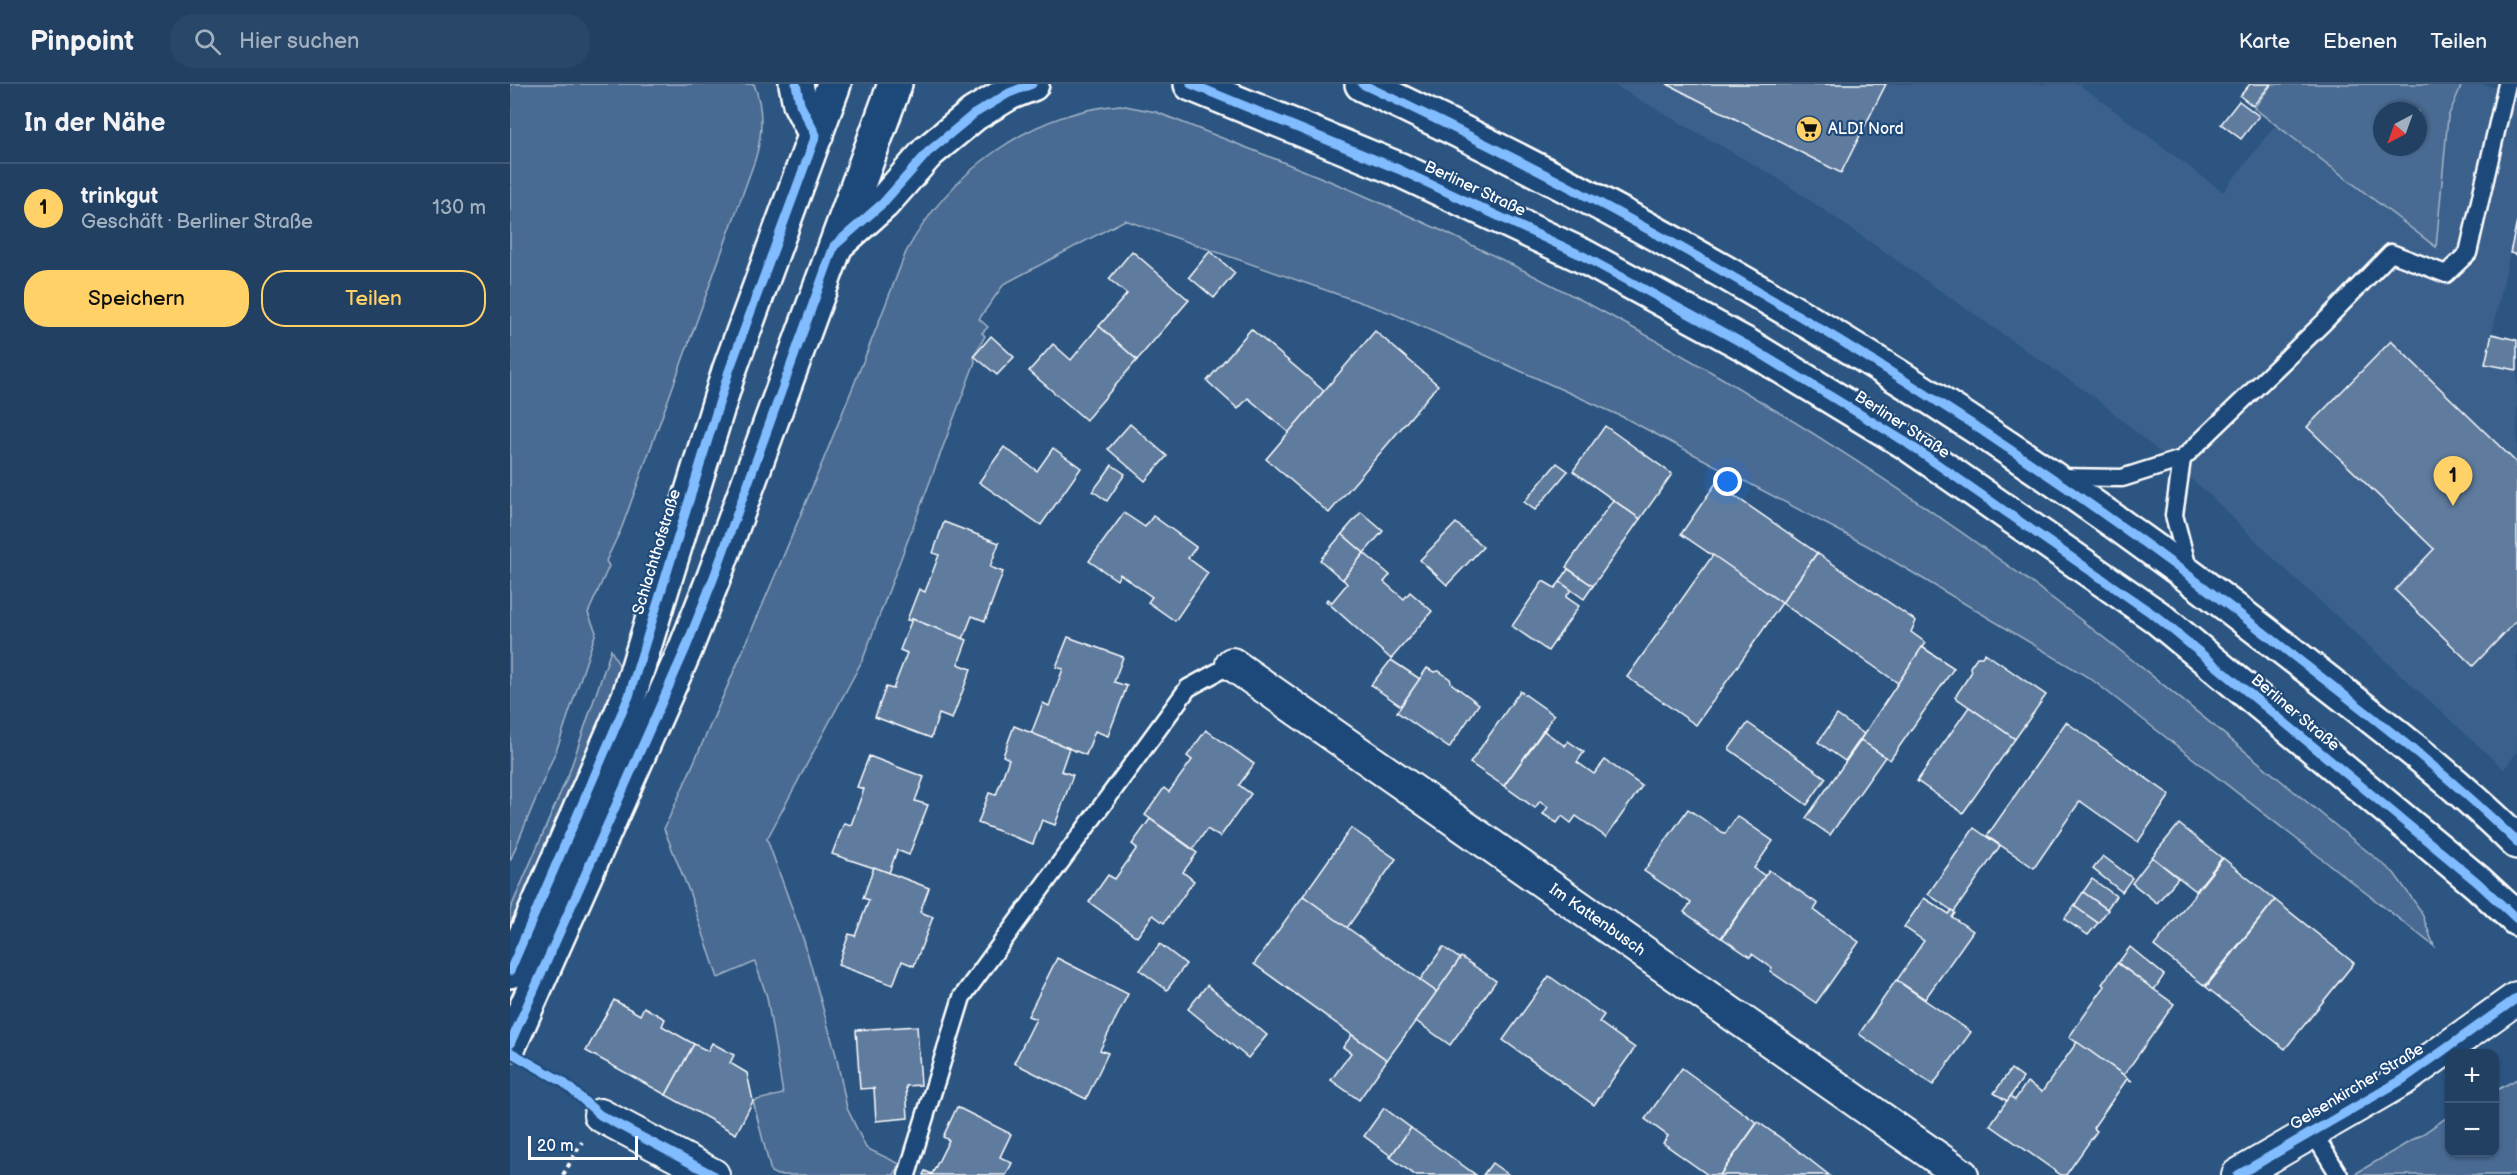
<!DOCTYPE html>
<html lang="de">
<head>
<meta charset="utf-8">
<style>
  :root { --surface:#214062; --page:#294768; --text:#f1f3f6; --muted:#a2afbe; --line:#3e5977; --accent:#ffd166 }
  body { margin:0; font-family:"Balsamiq Sans",sans-serif; background:var(--page); color:var(--text) }
  .controls { position:absolute; right:18px; bottom:18px; display:grid; overflow:hidden; border-radius:12px; box-shadow:0 2px 4px #0004 }
  .controls button { width:54px; height:54px; display:grid; place-items:center; padding:0; border:0; border-bottom:2px solid var(--line); background:var(--surface); color:var(--text); font:30px sans-serif }
  .compass { position:absolute; left:1863px; top:18px; width:54px; height:54px; border-radius:50%; background:var(--surface); box-shadow:0 2px 4px #0004; rotate:221deg }
  .scale { position:absolute; left:18px; bottom:15px; width:110px; box-sizing:border-box; padding-left:6px; border:3px solid #fff; border-top:0; font-size:16px; line-height:21px; white-space:nowrap; color:#fff; -webkit-text-stroke:4px #1f4a7a; paint-order:stroke }
  .you { position:absolute; left:1218px; top:398px; width:21px; height:21px; margin:-15px; border:4px solid #fff; border-radius:50%; background:#1a73e8; box-shadow:0 0 0 9px #1a73e833 }
  .badge { display:grid; place-items:center; width:39px; height:39px; border-radius:50%; background:var(--accent); color:#111; font-size:20px; font-weight:700 }
  .pin { position:absolute; translate:-50% -50px; filter:drop-shadow(0 2px 3px #0008) }
  .pin::after { content:''; position:absolute; top:32px; width:21px; height:18px; background:inherit; clip-path:polygon(0 0,100% 0,50% 100%) }
  .list { margin:0; padding:0; list-style:none }
  h2 { display:flex; justify-content:space-between; align-items:center; height:78px; margin:0; padding:0 24px; font-size:26px }
  h2 small { font-size:20px; font-weight:400; color:var(--muted) }
  .list li { display:grid; grid-template-columns:39px 1fr auto; gap:18px; align-items:center; box-sizing:border-box; height:90px; padding:0 24px; border-top:2px solid var(--line) }
  .list b { display:block; font-size:22px; white-space:nowrap }
  .list p { margin:0; font-size:20px; white-space:nowrap; color:var(--muted) }
  .list em { font-size:20px; font-style:normal; color:var(--muted) }
  .actions { display:flex; gap:12px; padding:18px 24px }
  .actions a { flex:1; padding:14px 0; border:2px solid var(--accent); border-radius:24px; text-align:center; font-size:21px; color:var(--accent) }
  .actions .main { background:var(--accent); color:#111 }
  .icon { flex:none; width:33px; height:33px; fill:none; stroke:currentColor; stroke-width:2; stroke-linecap:round; stroke-linejoin:round }
  .map { position:relative; flex:none; width:2007px; height:1091px; overflow:hidden }
  header { display:flex; align-items:center; gap:36px; box-sizing:border-box; height:84px; padding:0 30px; background:var(--surface); border-bottom:2px solid var(--line) }
  header strong { font-size:28px }
  nav { display:flex; gap:33px; margin-inline-start:auto; font-size:21px }
  .search { width:420px; height:54px; background:var(--page); display:flex; align-items:center; gap:15px; box-sizing:border-box; padding:0 21px; border-radius:24px; color:var(--muted); font-size:22px }
  main { display:flex }
  aside { flex:1; background:var(--surface) }
  .map>svg:first-child { display:block }
  .built { fill:#3b618b }
  .green { fill:#486b92; stroke:#a4b5c8; stroke-width:1.5; fill-rule:evenodd }
  .building { fill:#5e7c9f; stroke:#fff; stroke-width:1.5 }
  .lines { fill:none; stroke-linecap:round; stroke-linejoin:round }
  .lane-casing { stroke:#fff; stroke-width:21 }
  .street-casing { stroke:#fff; stroke-width:36 }
  .secondary-casing { stroke:#fff; stroke-width:38 }
  .path { stroke:#fff; stroke-width:4; stroke-dasharray:4.5 4.5; stroke-linecap:butt }
  .lane { stroke:#1f4a7a; stroke-width:16 }
  .street { stroke:#1f4a7a; stroke-width:32 }
  .secondary { stroke:#1f4a7a; stroke-width:33 }
  .cycleway-casing { stroke:#1f4a7a; stroke-width:13 }
  .cycleway { stroke:#80bcff; stroke-width:9 }
  .labels { text-anchor:middle; dominant-baseline:central; stroke-width:4.5; stroke-linejoin:round; paint-order:stroke }
  .poi-label { font-size:16px; fill:#fff; stroke:#1f4a7a; text-anchor:start }
  .street-label { font-size:16px; fill:#fff; stroke:#1f4a7a }
</style>
</head>
<body>
<header>
<strong>Pinpoint</strong>
<div class="search"><svg class="icon" aria-label="search" viewBox="0 0 24 24"><circle cx="10" cy="10" r="6"/><path d="M15 15l6 6"/></svg>Hier suchen</div>
<nav><a>Karte</a><a>Ebenen</a><a>Teilen</a></nav>
</header>
<main>
<aside>
<h2>In der Nähe<small></small></h2>
<ul class="list">
<li><span class="badge">1</span><div><b>trinkgut</b><p>Geschäft · Berliner Straße</p></div><em>130 m</em></li>
</ul>
<div class="actions"><a class="main">Speichern</a><a>Teilen</a></div>
</aside>
<div class="map">
<svg width="2007" height="1091" viewBox="0 0 2007 1091">
  <rect width="100%" height="100%" fill="#2c5582"/>
  <filter id="ink" filterUnits="userSpaceOnUse"><feTurbulence type="fractalNoise" baseFrequency=".0167" numOctaves="2"/><feDisplacementMap in="SourceGraphic" scale="12" xChannelSelector="R" yChannelSelector="G"/><feConvolveMatrix kernelMatrix="1 2 1 2 8 2 1 2 1" color-interpolation-filters="sRGB"/></filter>
  <g filter="url(#ink)">
    <path class="built" d="M1102,0h467l144,108 53,-68 160,122 12,-129 14,-33h17l38,8v130l-32,142 32,6v382l-13,17 -231,-211 -62,-62 -113,-96 -319,-221z"/>
    <g class="green">
      <path d="M0,0h244c10,26 9,50 1,76l-133,367 -16,34 3,5 -21,47 8,19 -37,111 -49,118z"/>
      <path d="M1762,0h190l-14,33 -12,130 -182,-139zM1872,27h36v36h-36z"/>
      <path d="M610,21l36,7c75,30 151,58 225,91 225,100 441,226 640,372 128,94 249,198 373,298l27,38 13,35 -343,-267 -223,-133 -243,-128 -231,-104 -269,-94 -121,64 -25,35 9,8 -6,6 3,3 -11,20 1,6 -112,297 -96,180 37,102 32,114 11,53 19,40 34,16 -6,11h-117l-6,-3 -18,-71 30,-7 -16,-97 -12,-35 -37,16 -29,-87 -25,-62c86,-190 167,-382 242,-577 44,-80 122,-139 214,-147z"/>
      <path d="M101,566l12,23 -113,278v-41l59,-137z"/>
      <path d="M2007,995v96h-164l68,-40 28,-19 1,36h44l1,-61z"/>
    </g>
    <g class="building">
      <path d="M1157,0h219l-45,89z"/>
      <path d="M1740,0h21l-18,22 -13,-10z"/>
      <path d="M1729,17l20,15 -18,23 -20,-15z"/>
      <path d="M2007,138v33l-7,-2z"/>
      <path d="M622,167l57,49 -52,60 -38,-34 28,-32 -18,-15z"/>
      <path d="M700,167l25,22 -21,25 -25,-21z"/>
      <path d="M589,242l38,34 -51,60 -57,-49 24,-27 18,16z"/>
      <path d="M741,245l73,62 -35,42 -41,-35 -10,11 -31,-28z"/>
      <path d="M865,247l63,54 -109,128 -63,-54z"/>
      <path d="M1982,250l25,6v30l-32,-6z"/>
      <path d="M481,252l23,21 -17,18 -23,-19z"/>
      <path d="M1881,257l126,122v157l-44,46 -78,-76 39,-41 -127,-122z"/>
      <path d="M620,340l37,32 -22,25 -37,-32z"/>
      <path d="M1095,342l67,48 -32,45 -67,-48z"/>
      <path d="M494,363l33,24 16,-23 28,20 -40,57 -62,-43z"/>
      <path d="M1047,379l11,8 -33,39 -11,-8z"/>
      <path d="M602,381l13,9 -18,27 -14,-10z"/>
      <path d="M1206,399l101,70 -35,50 -101,-69z"/>
      <path d="M1103,416l27,19 -47,67 -27,-19z"/>
      <path d="M851,428l22,19 -19,22 -22,-19z"/>
      <path d="M614,429l21,14 8,-11 43,31 -8,11 20,15 -33,48 -27,-19 4,-5 -32,-23 -3,6 -28,-19z"/>
      <path d="M434,438l55,21 -9,24 13,5 -18,49 -13,-5 -9,23 -51,-20 -1,2 -4,-1 12,-31 6,3 14,-37 -6,-2z"/>
      <path d="M946,439l27,24 -36,38 -27,-25z"/>
      <path d="M832,450l22,19 -21,27 -23,-20z"/>
      <path d="M854,469l26,22 -6,7 20,17 6,-7 22,19 -41,48 -65,-58 1,-2 5,3 15,-18 -4,-5z"/>
      <path d="M1307,469l99,68 -5,11 15,11 -28,40 -116,-80z"/>
      <path d="M1203,471l69,48 -86,122 -69,-48z"/>
      <path d="M1058,485l25,17 -9,13 -24,-17z"/>
      <path d="M1033,497l12,7 5,-6 11,8 -5,7 13,9 -31,45 -36,-25z"/>
      <path d="M402,535l55,21 -9,24 13,5 -19,50 -13,-5 -8,24 -56,-21 11,-30 7,2 14,-36 -7,-3z"/>
      <path d="M558,553l55,20 -9,25 13,4 -19,50 -13,-5 -9,24 -55,-21 12,-31 6,3 14,-37 -7,-2z"/>
      <path d="M1412,563l32,21 -64,92 -30,-20z"/>
      <path d="M1475,569l61,42 -31,44 -60,-42 16,-24 -1,-6 7,-10h5z"/>
      <path d="M881,576l29,19 -19,27 -30,-21z"/>
      <path d="M917,584l7,4 5,-1 11,8 2,5 27,20 -30,44 -52,-36z"/>
      <path d="M1010,607l34,24 -50,71 -34,-23z"/>
      <path d="M1459,623l46,32 -52,74 -46,-32z"/>
      <path d="M1327,631l27,19 -19,27 -27,-19z"/>
      <path d="M1556,638l104,73 -32,47 -58,-41 -46,67 -47,-32z"/>
      <path d="M1238,639l78,55 -19,27 -78,-56z"/>
      <path d="M504,642l55,22 -8,23 12,4 -18,50 -13,-5 -9,24 -55,-21 11,-30 7,2 13,-36 -6,-3z"/>
      <path d="M1037,642l-3,5 21,15 3,-5 16,11 -7,10 17,12 11,-14 37,26 -36,51 -30,-21 -5,7 -9,-7 -5,7 -14,-9 5,-7 -8,-6 -5,7 -31,-22z"/>
      <path d="M696,646l48,34 -15,21 12,9 -31,43 -13,-8 -14,20 -48,-34 19,-27 5,4 23,-32 -5,-4z"/>
      <path d="M1351,656l24,17 -55,78 -24,-17z"/>
      <path d="M359,672l55,21 -9,24 13,4 -19,50 -12,-5 -8,23 -57,-19 12,-31 7,2 13,-36 -7,-2z"/>
      <path d="M1178,725l37,25 12,-18 36,25 -19,27 11,8 -44,62 -37,-26 7,-9 -47,-32z"/>
      <path d="M640,735l47,34 -14,19 11,9 -30,42 -11,-8 -16,22 -48,-35 19,-27 7,4 22,-31 -5,-4z"/>
      <path d="M1669,740l43,34 -26,33 -44,-34z"/>
      <path d="M841,744l45,31 -49,69 -44,-32z"/>
      <path d="M1464,744l26,18 -46,66 -26,-18z"/>
      <path d="M1593,772l29,22 -10,14 -29,-23z"/>
      <path d="M1642,773l26,21 -21,25 -25,-20z"/>
      <path d="M1713,774l52,42 -70,86 -51,-40z"/>
      <path d="M364,783l55,21 -9,24 13,5 -19,49 -12,-5 -9,24 -55,-20 11,-31 6,2 14,-36 -6,-2z"/>
      <path d="M1259,786l49,34 -4,6 45,32 -43,61 -46,-32 2,-3 -20,-14 -2,3 -28,-19z"/>
      <path d="M1582,795l24,17 -9,13 -24,-17z"/>
      <path d="M1573,808l25,18 -10,13 -24,-17z"/>
      <path d="M793,812l134,96 -50,68 -133,-96z"/>
      <path d="M1414,814l25,16 3,-4 3,3 -3,4 21,14 -48,68 -28,-19 27,-39 -20,-14z"/>
      <path d="M1765,816l79,63 -69,86 -79,-62z"/>
      <path d="M1564,822l24,17 -10,12 -24,-16z"/>
      <path d="M650,860l26,20 -19,26 -27,-20z"/>
      <path d="M933,863l17,12 -23,33 -17,-12z"/>
      <path d="M1620,863l34,28 -10,15 -36,-27z"/>
      <path d="M951,873l35,24 -46,64 -34,-24z"/>
      <path d="M547,874l71,36 -28,56 8,3 -22,46 -72,-36 22,-44 -8,-3z"/>
      <path d="M1607,879l57,41 -50,71 -55,-38 36,-51 -3,-2z"/>
      <path d="M1039,892l55,39 -5,7 36,26 -41,57 -91,-65z"/>
      <path d="M1386,896l75,52 -38,53 -74,-51z"/>
      <path d="M697,901l60,50 -19,23 -60,-49z"/>
      <path d="M104,916l26,15 4,-8 21,12 -3,7 32,18 -28,51 -80,-44z"/>
      <path d="M407,942l4,59 -15,1 2,32 -32,3 -2,-33 -14,1 -4,-59z"/>
      <path d="M842,951l35,25 -28,40 -28,-20 20,-27 -8,-6z"/>
      <path d="M1567,958l55,39 -5,-2 -34,49 4,3 -31,44h-5l-71,-50 20,-29 5,4 12,-18 15,10z"/>
      <path d="M202,959l22,12 -4,8 17,10 6,28 -17,33 -70,-39 28,-51 14,7z"/>
      <path d="M1172,984l75,55 -37,52h-12l-45,-32 5,-7 -23,-17z"/>
      <path d="M1501,985l12,9 -16,23 -13,-8z"/>
      <path d="M447,1023l54,27 -11,23 12,6 -6,12h-83l2,-4 7,3 17,-34 -6,-3z"/>
      <path d="M874,1024l27,20 -20,28 -27,-20z"/>
      <path d="M1248,1038l34,24 37,29h-109z"/>
      <path d="M901,1044l65,47h-61l-25,-18z"/>
      <path d="M982,1079l17,12h-26z"/>
    </g>
    <g class="lines">
      <defs>
        <g id="lane">
          <path d="M1672,375l-8,56 15,57"/>
          <path d="M1547,393l65,1 60,-19 141,-136 68,-70 55,21 22,-21 39,-169"/>
          <path d="M1802,1047l27,44"/>
          <path d="M397,1091l55,-178 226,-309 44,-24"/>
        </g>
        <g id="street">
          <path id="s1" d="M722,580l730,511"/>
          <path d="M90,1031l113,60"/>
          <path d="M1728,1091l164,-95 115,-82"/>
        </g>
        <g id="secondary">
          <path d="M286,0l4,20 16,31"/>
          <path d="M681,0l207,85 185,87 165,90 156,95 253,176 320,265 40,37"/>
          <path d="M852,0c326,153 636,340 919,562 81,63 163,124 236,196"/>
          <path d="M328,159l45,-40 45,-51 46,-38 35,-21 23,-9"/>
          <path d="M0,887l119,-275 100,-325 105,-287"/>
          <path d="M0,960l175,-394 29,-73 181,-493"/>
        </g>
      </defs>
      <use href="#lane" class="lane-casing"/>
      <use href="#street" class="street-casing"/>
      <use href="#secondary" class="secondary-casing"/>
      <g class="path">
        <path d="M25,982l28,16 13,11"/>
        <path d="M53,1091l19,-33"/>
      </g>
      <use href="#lane" class="lane"/>
      <use href="#street" class="street"/>
      <use href="#secondary" class="secondary"/>
      <defs>
        <g id="cycleway">
          <path d="M681,0l207,85 185,87 165,90 156,95 253,176 320,265 40,37"/>
          <path d="M852,0c326,153 636,340 919,562 81,63 163,124 236,196"/>
          <path d="M0,887l119,-275 100,-325 87,-236 -16,-31 -4,-20"/>
          <path d="M0,960l175,-394 29,-73 120,-331 49,-43 45,-51 46,-38 35,-21 23,-9"/>
          <path d="M0,968l53,30 37,33 113,60"/>
          <path d="M1728,1091l164,-95 115,-82"/>
        </g>
      </defs>
      <use href="#cycleway" class="cycleway-casing"/>
      <use href="#cycleway" class="cycleway"/>
    </g>
  </g>
  <defs>
    <symbol id="supermarket-disc" viewBox="-11 -11 22 22"><circle r="9.5" fill="#ffd166" stroke="#1f4a7a"/><path d="M-6-5.5h2.5l.6 2H6L4.5 2H-2.5L-4.4-4H-6ZM-1.5 3.2a1.3 1.3 0 1 0 .1 0ZM3 3.2a1.3 1.3 0 1 0 .1 0Z" fill="#111"/></symbol>
  </defs>
  <g fill-rule="evenodd">
    <use href="#supermarket-disc" x="1284" y="30" width="30" height="30"/>
  </g>
  <g class="labels">
    <g class="poi-label">
      <text x="1318" y="45">ALDI Nord</text>
    </g>
    <g class="street-label">
      <text transform="translate(965 105) rotate(25)">Berliner Straße</text>
      <text transform="translate(1392 341) rotate(33)">Berliner Straße</text>
      <text transform="translate(147 468) rotate(-73)">Schlachthofstraße</text>
      <text transform="translate(1785 629) rotate(40)">Berliner Straße</text>
      <text stroke="none"><textPath href="#s1" startOffset="446">Im Kattenbusch</textPath></text>
      <text transform="translate(1847 1003) rotate(-31)">Gelsenkircher Straße</text>
    </g>
  </g>
</svg>
<div class="controls">
<button>+</button>
<button>−</button>
</div>
<svg class="compass" viewBox="-18 -18 36 36"><path d="M0-13l5 13h-10z" fill="#e53935"/><path d="M0 13l5-13h-10z" fill="#a2afbe"/></svg>
<div class="scale">20 m</div>
<div class="you"></div>
<div class="pin badge" style="left:1943px;top:422px">1</div>
</div>
</main>
</body>
</html>
